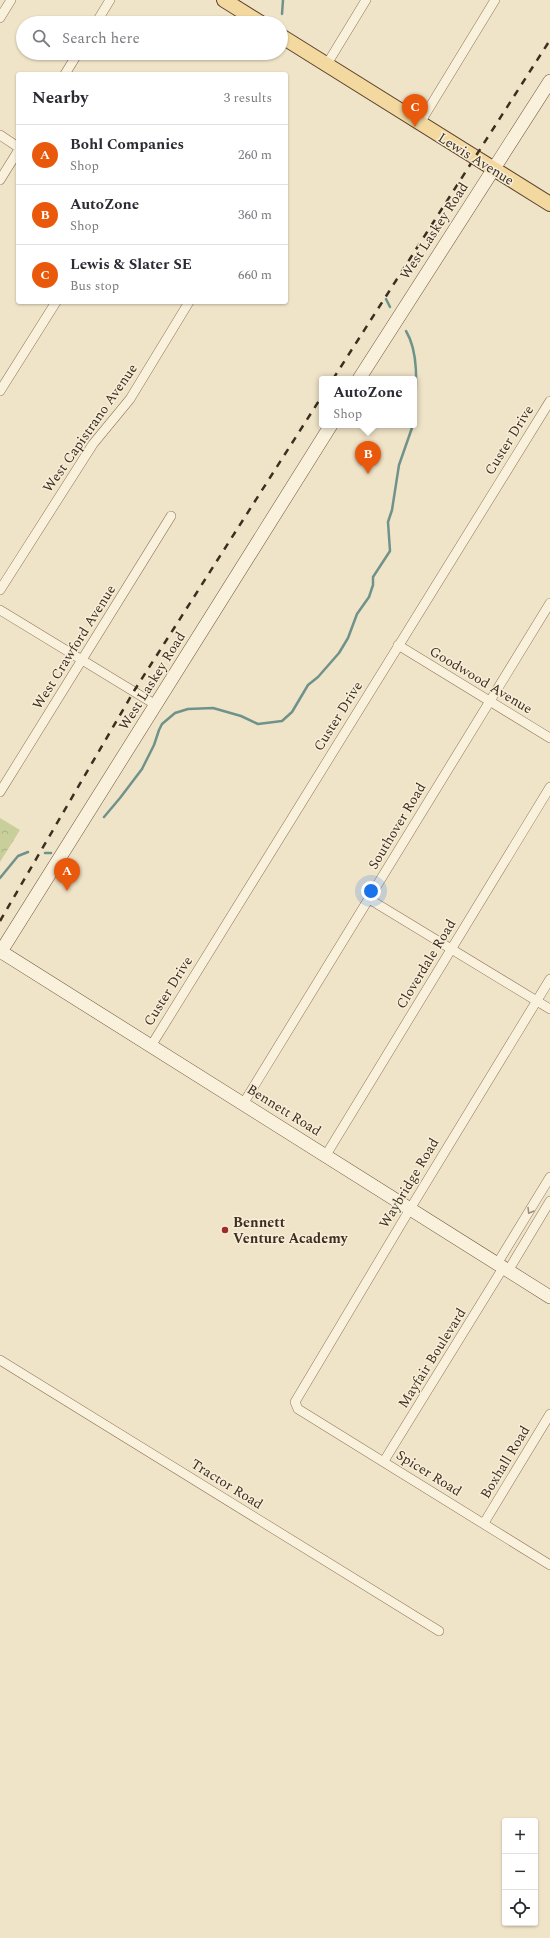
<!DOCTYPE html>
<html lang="en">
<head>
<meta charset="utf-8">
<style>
  :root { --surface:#fff; --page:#f7f7f7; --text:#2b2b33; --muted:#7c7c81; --line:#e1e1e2; --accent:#ea580c }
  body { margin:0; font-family:Spectral,serif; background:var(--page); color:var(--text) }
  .controls { position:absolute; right:12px; bottom:12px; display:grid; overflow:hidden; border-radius:4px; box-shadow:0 1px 3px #0004 }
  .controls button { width:36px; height:36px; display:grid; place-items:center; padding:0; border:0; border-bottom:1px solid var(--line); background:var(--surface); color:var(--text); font:20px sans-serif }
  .you { position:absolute; left:371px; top:891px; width:14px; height:14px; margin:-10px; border:3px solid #fff; border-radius:50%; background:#1a73e8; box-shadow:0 0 0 6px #1a73e833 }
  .badge { display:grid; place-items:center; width:26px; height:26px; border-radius:50%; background:var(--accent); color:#fff; font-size:13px; font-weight:700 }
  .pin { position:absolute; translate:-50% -33px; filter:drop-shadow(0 1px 2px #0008) }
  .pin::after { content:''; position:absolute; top:21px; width:14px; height:12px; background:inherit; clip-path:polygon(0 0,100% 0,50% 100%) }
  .popup { position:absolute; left:319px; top:376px; width:98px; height:52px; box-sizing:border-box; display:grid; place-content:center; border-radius:4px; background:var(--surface); filter:drop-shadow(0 1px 3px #0005); font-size:13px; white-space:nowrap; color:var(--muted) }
  .popup b { font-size:15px; color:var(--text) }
  .popup::after { content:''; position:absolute; left:50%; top:100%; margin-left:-8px; border:8px solid transparent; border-top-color:var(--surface) }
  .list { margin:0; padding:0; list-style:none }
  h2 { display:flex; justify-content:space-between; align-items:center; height:52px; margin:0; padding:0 16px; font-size:17px }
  h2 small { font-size:13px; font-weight:400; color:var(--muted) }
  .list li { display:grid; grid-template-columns:26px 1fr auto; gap:12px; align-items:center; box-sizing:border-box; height:60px; padding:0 16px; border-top:1px solid var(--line) }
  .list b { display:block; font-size:15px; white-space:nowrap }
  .list p { margin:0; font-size:13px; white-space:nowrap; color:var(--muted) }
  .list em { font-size:13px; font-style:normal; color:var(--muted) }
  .icon { flex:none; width:22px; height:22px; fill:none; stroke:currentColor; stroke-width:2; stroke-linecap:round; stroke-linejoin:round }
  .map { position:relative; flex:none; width:550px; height:1938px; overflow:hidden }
  .search { position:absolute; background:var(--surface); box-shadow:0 1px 3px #0004; left:16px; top:16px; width:272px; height:44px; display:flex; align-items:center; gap:10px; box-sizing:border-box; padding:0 14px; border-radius:22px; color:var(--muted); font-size:15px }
  .panel { position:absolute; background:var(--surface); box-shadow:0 1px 3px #0004; left:16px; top:72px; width:272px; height:232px; border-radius:4px }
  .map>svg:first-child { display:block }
  .park { fill:url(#park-crowns) }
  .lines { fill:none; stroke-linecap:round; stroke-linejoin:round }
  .stream { stroke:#6f938a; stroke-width:2.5 }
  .street-casing { stroke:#8d765c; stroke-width:10 }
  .secondary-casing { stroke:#6f573f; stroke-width:14 }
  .primary-casing { stroke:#5b4430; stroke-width:16 }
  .street { stroke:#faf1dc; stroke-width:9 }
  .secondary { stroke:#faf1dc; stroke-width:13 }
  .primary { stroke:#f3d9a0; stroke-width:14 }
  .rail { stroke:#3d2e20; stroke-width:2.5; stroke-dasharray:7 7; stroke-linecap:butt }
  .oneway { stroke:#9c907e }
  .poi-dot { fill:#9e2a2b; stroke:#f7eed8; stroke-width:1.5 }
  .labels { text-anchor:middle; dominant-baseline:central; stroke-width:3; stroke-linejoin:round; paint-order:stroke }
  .street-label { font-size:14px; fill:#3d2e20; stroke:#f7eed8 }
  .poi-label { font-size:14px; font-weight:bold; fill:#3d2e20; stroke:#f7eed8; text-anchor:start }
</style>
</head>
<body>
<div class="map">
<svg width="550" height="1938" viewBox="0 0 550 1938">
  <defs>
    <pattern id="park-crowns" width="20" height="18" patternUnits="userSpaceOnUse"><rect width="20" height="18" fill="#c9cf9b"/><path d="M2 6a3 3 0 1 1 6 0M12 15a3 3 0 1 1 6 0" fill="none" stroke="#aeb285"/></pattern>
  </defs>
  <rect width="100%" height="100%" fill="#f0e4c8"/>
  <path class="park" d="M0,818l20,12 -20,32z"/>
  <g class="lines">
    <g class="stream">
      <path d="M282,14l1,-14"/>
      <path d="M386,299l4,8"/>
      <path d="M406,331c14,23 10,59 8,84"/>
      <path d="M104,817l16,-19 22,-29 12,-24 5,-15 3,-6 13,-11 13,-4 25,-1 28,8 17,8 24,-3 10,-9 16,-27 10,-8 21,-24 9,-15 9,-24 12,-17 4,-12v-8l17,-26 -2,-29 4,-12 7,-45 14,-40"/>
      <path d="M45,853h6"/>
      <path d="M0,878l18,-22 10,-4"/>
    </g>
    <defs>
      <g id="street">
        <path d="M0,18l11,-18"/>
        <path d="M96,23l14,-23"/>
        <path d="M327,64l39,-64"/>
        <path d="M65,74l13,-21"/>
        <path d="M420,123l75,-123"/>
        <path d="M0,135l18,12"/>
        <path d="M0,180l18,-29"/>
        <path d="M0,391l56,-89"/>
        <path d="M0,590l93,-146 37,-45 59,-97"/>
        <path d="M0,610l156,95"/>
        <path d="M398,645l152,93"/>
        <path d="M0,792l171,-276"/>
        <path d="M369,899l181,110"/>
        <path d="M550,979l-140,230 -115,193 3,7 252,156"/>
        <path d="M151,1046l399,-645"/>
        <path d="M243,1104l307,-501"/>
        <path d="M326,1155l224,-368"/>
        <path d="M497,1264l53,-87"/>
        <path d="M508,1271l42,-70"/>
        <path d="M0,1360l439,271"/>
        <path d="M384,1461l119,-193"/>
        <path d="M484,1523l66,-109"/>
      </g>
      <g id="secondary">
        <path d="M359,379l191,-298"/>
        <path d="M0,951l550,346"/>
        <path d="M0,953l331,-528"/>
      </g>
      <g id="primary">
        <path d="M224,0l37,23"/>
        <path d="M281,36l269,168"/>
      </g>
    </defs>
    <use href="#street" class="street-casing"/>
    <use href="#secondary" class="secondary-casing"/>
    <use href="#primary" class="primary-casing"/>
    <use href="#street" class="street"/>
    <use href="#secondary" class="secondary"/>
    <use href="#primary" class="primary"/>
    <g class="rail">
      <path d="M333,379l217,-339"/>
      <path d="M0,921l134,-230 188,-295"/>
    </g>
  </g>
  <defs><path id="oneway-chevron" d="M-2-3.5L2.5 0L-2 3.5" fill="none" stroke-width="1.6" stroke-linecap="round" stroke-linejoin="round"/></defs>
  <use class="oneway" href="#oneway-chevron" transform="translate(530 1211) rotate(121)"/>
  <circle class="poi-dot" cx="225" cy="1230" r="4"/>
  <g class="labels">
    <g class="street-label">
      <text transform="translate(476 159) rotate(32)">Lewis Avenue</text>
      <text transform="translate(434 231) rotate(-57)">West Laskey Road</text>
      <text transform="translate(90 428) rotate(-55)">West Capistrano Avenue</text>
      <text transform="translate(509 440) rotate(-58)">Custer Drive</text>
      <text transform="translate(74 647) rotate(-58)">West Crawford Avenue</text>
      <text transform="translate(481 680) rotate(31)">Goodwood Avenue</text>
      <text transform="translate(152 681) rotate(-58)">West Laskey Road</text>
      <text transform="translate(338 716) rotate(-58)">Custer Drive</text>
      <text transform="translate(397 826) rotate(-59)">Southover Road</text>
      <text transform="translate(426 964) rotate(-59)">Cloverdale Road</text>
      <text transform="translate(168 991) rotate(-58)">Custer Drive</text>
      <text transform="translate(284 1110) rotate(32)">Bennett Road</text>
      <text transform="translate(409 1183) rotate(-59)">Waybridge Road</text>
      <text transform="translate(432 1358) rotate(-58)">Mayfair Boulevard</text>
      <text transform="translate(505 1462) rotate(-59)">Boxhall Road</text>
      <text transform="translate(429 1473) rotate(32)">Spicer Road</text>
      <text transform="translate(227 1484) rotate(32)">Tractor Road</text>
    </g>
    <g class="poi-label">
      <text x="233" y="1222">Bennett<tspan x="233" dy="16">Venture Academy</tspan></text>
    </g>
  </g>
</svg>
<div class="controls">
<button>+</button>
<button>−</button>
<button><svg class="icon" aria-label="locate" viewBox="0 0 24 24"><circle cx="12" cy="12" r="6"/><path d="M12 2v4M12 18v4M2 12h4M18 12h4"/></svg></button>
</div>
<div class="you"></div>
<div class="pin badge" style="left:67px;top:891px">A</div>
<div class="pin badge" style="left:368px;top:474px">B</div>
<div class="popup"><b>AutoZone</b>Shop</div>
<div class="pin badge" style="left:415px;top:127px">C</div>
<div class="search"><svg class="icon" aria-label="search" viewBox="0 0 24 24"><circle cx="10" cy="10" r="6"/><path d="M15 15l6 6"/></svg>Search here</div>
<section class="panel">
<h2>Nearby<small>3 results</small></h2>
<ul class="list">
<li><span class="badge">A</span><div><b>Bohl Companies</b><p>Shop</p></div><em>260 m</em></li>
<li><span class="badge">B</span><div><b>AutoZone</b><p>Shop</p></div><em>360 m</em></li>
<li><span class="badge">C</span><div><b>Lewis &amp; Slater SE</b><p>Bus stop</p></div><em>660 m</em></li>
</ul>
</section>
</div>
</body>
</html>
